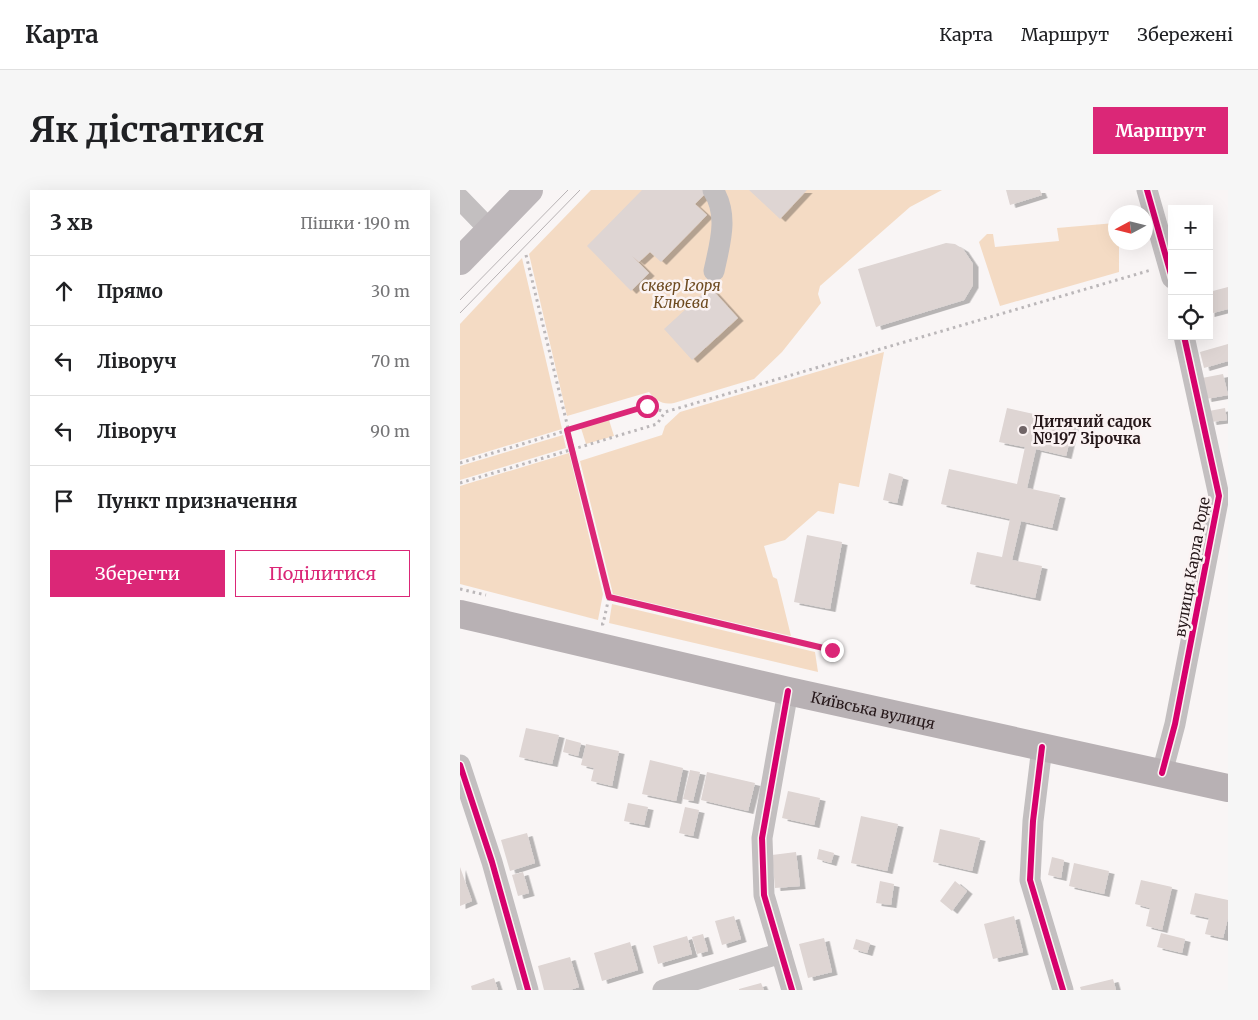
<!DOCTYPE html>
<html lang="uk">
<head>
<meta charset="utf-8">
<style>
  :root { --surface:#fff; --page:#f6f6f6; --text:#202124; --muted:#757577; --line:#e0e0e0; --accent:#db2777 }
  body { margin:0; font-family:Merriweather,serif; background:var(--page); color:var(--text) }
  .controls { position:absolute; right:15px; top:15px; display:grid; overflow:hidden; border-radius:0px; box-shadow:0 5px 20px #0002 }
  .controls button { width:45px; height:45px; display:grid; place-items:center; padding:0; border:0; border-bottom:1px solid var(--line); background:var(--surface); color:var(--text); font:25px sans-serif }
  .compass { position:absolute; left:648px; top:15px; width:45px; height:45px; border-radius:50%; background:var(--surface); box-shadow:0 5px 20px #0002; rotate:263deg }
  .stop { position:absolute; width:15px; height:15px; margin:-11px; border:4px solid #db2777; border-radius:50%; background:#fff }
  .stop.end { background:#db2777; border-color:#fff; box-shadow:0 1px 5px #0008 }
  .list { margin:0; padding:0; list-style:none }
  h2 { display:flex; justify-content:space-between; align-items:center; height:65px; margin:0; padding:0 20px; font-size:21px }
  h2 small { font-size:16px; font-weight:400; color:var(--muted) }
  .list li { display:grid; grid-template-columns:32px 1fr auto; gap:15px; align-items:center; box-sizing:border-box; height:70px; padding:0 20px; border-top:1px solid var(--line) }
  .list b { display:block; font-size:19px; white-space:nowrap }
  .list em { font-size:16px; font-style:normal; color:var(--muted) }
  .actions { display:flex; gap:10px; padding:15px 20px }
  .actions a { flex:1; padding:11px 0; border:1px solid var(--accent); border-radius:0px; text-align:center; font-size:18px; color:var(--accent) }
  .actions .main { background:var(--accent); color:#fff }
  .icon { flex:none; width:28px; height:28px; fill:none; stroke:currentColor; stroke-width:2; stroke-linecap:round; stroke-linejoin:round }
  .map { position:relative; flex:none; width:768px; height:800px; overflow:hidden; border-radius:0px }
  header { display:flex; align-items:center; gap:30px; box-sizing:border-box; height:70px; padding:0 25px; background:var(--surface); border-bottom:1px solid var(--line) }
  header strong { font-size:24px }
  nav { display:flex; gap:28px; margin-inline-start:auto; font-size:18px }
  .intro { display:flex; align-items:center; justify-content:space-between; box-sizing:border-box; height:120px; padding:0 30px }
  h1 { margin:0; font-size:35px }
  .button { padding:12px 22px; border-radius:0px; background:var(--accent); color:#fff; font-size:18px; font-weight:700 }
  main { display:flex; gap:30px; padding:0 30px }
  aside { flex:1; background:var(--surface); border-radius:0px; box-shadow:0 5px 20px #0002 }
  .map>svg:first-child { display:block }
  .green { fill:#f4dbc4 }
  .building { fill:#ded5d3; filter:url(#shadow) }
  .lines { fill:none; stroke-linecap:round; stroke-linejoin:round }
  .path { stroke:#bbb7b9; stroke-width:3; stroke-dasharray:2.5 4; stroke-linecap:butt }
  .minor { stroke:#c3bfc0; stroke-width:21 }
  .major { stroke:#bdb7ba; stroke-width:28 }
  .highway { stroke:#b8b1b4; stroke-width:28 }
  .tram { stroke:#b7b2b4; stroke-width:1 }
  .cycleway-casing { stroke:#fbf3f3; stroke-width:9 }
  .cycleway { stroke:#d6006c; stroke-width:6 }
  .route { stroke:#db2777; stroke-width:6 }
  .poi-dot { fill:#706567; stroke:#fbf3f3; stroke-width:2 }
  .labels { text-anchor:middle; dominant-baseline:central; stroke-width:5; stroke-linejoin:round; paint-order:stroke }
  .park-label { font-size:15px; font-style:italic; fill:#6e4b21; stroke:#fbf3f3 }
  .poi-label { font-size:15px; font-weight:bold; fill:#26181a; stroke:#fbf3f3; text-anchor:start }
  .street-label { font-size:15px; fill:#26181a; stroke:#fbf3f3 }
</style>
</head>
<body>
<header>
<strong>Карта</strong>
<nav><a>Карта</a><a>Маршрут</a><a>Збережені</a></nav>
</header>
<div class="intro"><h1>Як дістатися</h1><a class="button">Маршрут</a></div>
<main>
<aside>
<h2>3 хв<small>Пішки · 190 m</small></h2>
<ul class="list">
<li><svg class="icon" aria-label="ahead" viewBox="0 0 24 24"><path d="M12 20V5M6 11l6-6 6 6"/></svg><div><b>Прямо</b></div><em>30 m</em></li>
<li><svg class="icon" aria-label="left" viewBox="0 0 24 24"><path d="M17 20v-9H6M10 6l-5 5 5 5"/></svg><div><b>Ліворуч</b></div><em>70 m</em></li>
<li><svg class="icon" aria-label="left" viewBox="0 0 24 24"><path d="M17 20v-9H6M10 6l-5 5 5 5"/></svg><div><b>Ліворуч</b></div><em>90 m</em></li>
<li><svg class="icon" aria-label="arrive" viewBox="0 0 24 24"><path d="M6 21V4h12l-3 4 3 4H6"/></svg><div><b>Пункт призначення</b></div></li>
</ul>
<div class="actions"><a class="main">Зберегти</a><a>Поділитися</a></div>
</aside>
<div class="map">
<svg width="768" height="800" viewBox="0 0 768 800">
  <defs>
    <filter id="shadow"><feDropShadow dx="5.5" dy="3" stdDeviation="0" flood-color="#0004"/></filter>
  </defs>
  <rect width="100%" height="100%" fill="#f9f5f5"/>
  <g class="green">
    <path d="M131,0h351l-32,17 -90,79 -2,8 3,9 -39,49 -28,27 -80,24c-12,2 -17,-2 -25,-11l-82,24 -38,-162z"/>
    <path d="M655,33l1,19 3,1v29l-119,34 -21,-64 8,-8h6l2,13 64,-6 -2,-13z"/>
    <path d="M62,68l40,171 -102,31v-136z"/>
    <path d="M424,162l-25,135 -20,-4 -5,31 -16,-3 -33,29 -21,6 9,31 4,2 14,57 -178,-42 -33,-133 82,-26 3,-9 15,-14z"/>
    <path d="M149,230l5,16 -28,8 -5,-16z"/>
    <path d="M103,245l3,13 -106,32v-14z"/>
    <path d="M109,263l34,141 -5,26 -138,-36v-98z"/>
    <path d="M152,414l203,48 3,20 -209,-49z"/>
  </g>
  <g class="building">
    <path d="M182,0h61l3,3 -11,11 12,11 -46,47 -11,-10 -11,10 -7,-6 17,17 -18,18 -44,-45z"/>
    <path d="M289,0h58l-27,29z"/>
    <path d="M546,0h34l2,5 -32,10z"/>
    <path d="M486,53l9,1 8,5 10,15v21l-9,15 -88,27 -18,-58z"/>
    <path d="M250,97l28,31 -46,42 -28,-31z"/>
    <path d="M768,97v22l-19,5v-22z"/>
    <path d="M768,154v17l-24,7 -4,-16z"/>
    <path d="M763,184l5,21 -22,4 -4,-21z"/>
    <path d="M547,218l67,15 -8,33 -30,-7 -9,39 33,7 -8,33 -31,-7 -9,39 30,6 -7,32 -65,-14 7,-32 25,5 8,-38 -69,-15 8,-35 68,15 8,-37 -26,-5z"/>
    <path d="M765,218l2,12 -16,2 -2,-11z"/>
    <path d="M429,283l14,4 -6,26 -14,-3z"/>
    <path d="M347,345l35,7 -12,67 -36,-7z"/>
    <path d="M66,538l33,7 -7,29 -33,-7z"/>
    <path d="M106,549l15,4 -3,13 -15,-4z"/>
    <path d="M126,554l33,7 -7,35 -21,-5 3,-13 -13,-3z"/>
    <path d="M190,570l33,8 -7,33 -34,-7z"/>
    <path d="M230,580l10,2 -7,29 -10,-2z"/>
    <path d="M247,582l48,11 -7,28 -47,-11z"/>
    <path d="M328,601l32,7 -6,27 -32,-7z"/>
    <path d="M168,613l20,4 -4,18 -20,-4z"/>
    <path d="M225,617l14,3 -6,26 -14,-3z"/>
    <path d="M401,626l37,8 -11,47 -36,-8z"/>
    <path d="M480,639l40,9 -8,33 -39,-9z"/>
    <path d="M67,643l8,30 -25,8 -9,-31z"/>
    <path d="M359,659l15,4 -3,10 -14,-4z"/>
    <path d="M336,662l4,34 -25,2 -3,-33z"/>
    <path d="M592,667l12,3 -3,18 -13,-3z"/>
    <path d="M614,673l35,8 -5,23 -35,-8z"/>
    <path d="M0,677l12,34 -12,5z"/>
    <path d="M63,682l6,21 -11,3 -6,-21z"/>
    <path d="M681,690l31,7 -10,43 -16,-4 4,-18 -15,-4z"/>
    <path d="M420,691l14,3 -3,21 -15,-2z"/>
    <path d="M495,691l12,10 -15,20 -12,-10z"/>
    <path d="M735,703l33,7v18l-5,20 -18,-4 4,-16 -19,-4z"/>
    <path d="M274,726l7,23 -19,6 -7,-24z"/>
    <path d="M554,726l9,36 -30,7 -9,-35z"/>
    <path d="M701,743l24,6 -3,14 -25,-6z"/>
    <path d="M243,744l5,17 -11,3 -5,-17z"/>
    <path d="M227,746l5,18 -34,10 -5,-18z"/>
    <path d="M364,748l8,34 -24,6 -9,-34z"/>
    <path d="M396,749l14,4 -3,10 -14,-4z"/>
    <path d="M170,752l8,28 -36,11 -8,-28z"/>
    <path d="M110,767l9,30 -9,3h-26l-6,-24z"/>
    <path d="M34,788l4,12h-26l-1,-4z"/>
    <path d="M653,789l3,11h-35l-1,-3z"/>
    <path d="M301,793l3,7h-25v-1z"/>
  </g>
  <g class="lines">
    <g class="path">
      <path d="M66,65l83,342"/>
      <path d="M0,273l187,-57 18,6"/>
      <path d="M0,293l197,-59 8,-12 486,-142"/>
      <path d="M0,399l26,6"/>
      <path d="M141,434h2l6,-27 223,53"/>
    </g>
    <g class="minor">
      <path d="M253,0c16,25 7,53 1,81"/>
      <path d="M687,0l25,88"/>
      <path d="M0,9l30,31"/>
      <path d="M328,501l-26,147 2,57 28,95"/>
      <path d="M582,557l-9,74 -3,59 33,110"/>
      <path d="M0,575l32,97 36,128"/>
      <path d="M702,583l13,-49 44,-228 -35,-160"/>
      <path d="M203,800l118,-37"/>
    </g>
    <path class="major" d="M0,71l69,-71"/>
    <path class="highway" id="s1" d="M0,424l328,77 440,97"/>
    <g class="tram">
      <path d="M0,110l108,-110"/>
      <path d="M0,123l120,-123"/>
    </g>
    <defs>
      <g id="cycleway">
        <path d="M687,0l25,88"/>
        <path d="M328,501l-26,147 2,57 28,95"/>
        <path d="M582,557l-9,74 -3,59 33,110"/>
        <path d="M0,575l32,97 36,128"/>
        <path d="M702,583l13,-49 44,-228 -35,-160"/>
      </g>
    </defs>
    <use href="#cycleway" class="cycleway-casing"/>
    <use href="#cycleway" class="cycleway"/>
  </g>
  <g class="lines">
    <path class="route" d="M187,216l-80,24 42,167 223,53"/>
  </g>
  <circle class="poi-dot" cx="563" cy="240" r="5"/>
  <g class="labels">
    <g class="park-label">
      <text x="221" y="95">сквер Ігоря<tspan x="221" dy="17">Клюєва</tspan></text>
    </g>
    <g class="poi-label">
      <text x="573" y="231">Дитячий садок<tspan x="573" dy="17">№197 Зірочка</tspan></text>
    </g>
    <g class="street-label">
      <text transform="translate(732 377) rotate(-80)">вулиця Карла Роде</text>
      <text stroke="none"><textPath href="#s1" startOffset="424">Київська вулиця</textPath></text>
    </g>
  </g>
</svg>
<div class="controls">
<button>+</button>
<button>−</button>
<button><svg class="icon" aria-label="locate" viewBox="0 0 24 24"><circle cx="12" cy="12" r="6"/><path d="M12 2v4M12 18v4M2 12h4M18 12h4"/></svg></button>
</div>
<svg class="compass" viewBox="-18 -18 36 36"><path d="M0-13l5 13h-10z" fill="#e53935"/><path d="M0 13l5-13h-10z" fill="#757577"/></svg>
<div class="stop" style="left:187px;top:216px"></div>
<div class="stop end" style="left:372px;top:460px"></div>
</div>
</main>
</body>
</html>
